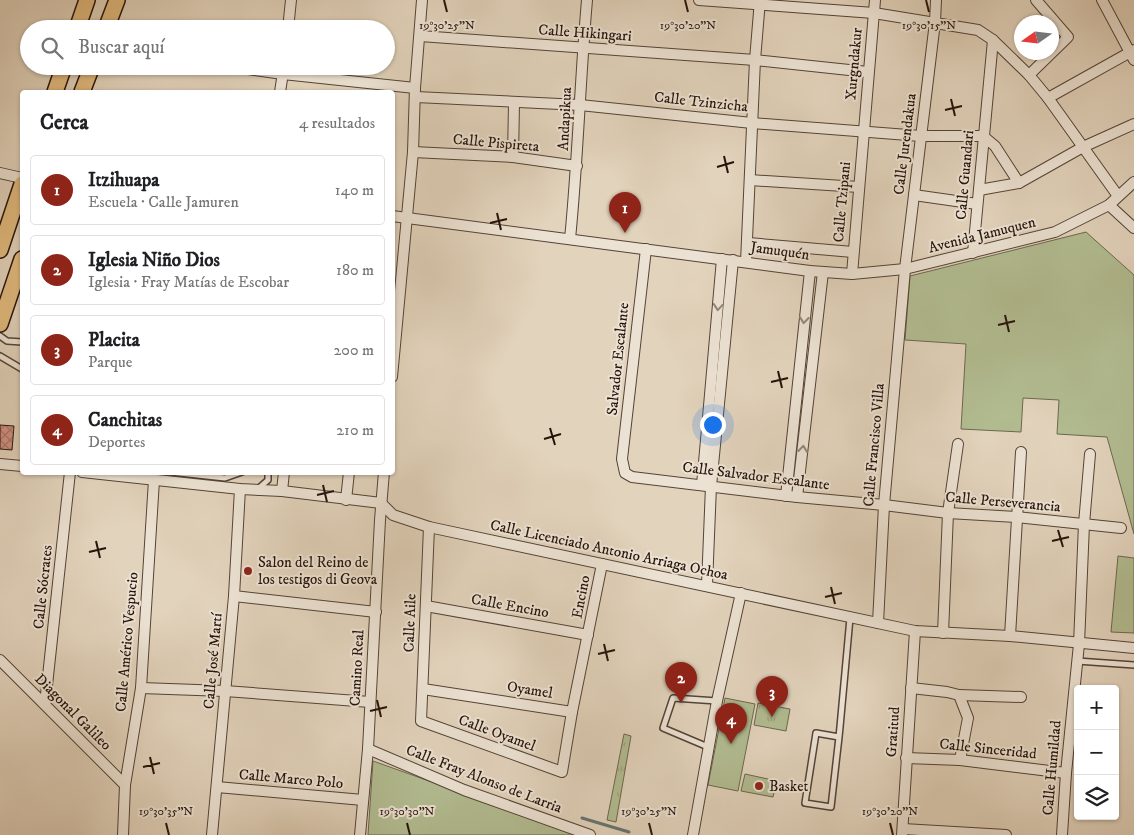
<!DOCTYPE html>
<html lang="es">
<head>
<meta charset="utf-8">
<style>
  :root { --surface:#fff; --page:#f2f2f2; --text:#202124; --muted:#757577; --line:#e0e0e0; --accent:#8f2418 }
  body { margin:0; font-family:"IM FELL DW Pica",serif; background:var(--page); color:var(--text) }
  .controls { position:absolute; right:15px; bottom:15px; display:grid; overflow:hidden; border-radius:5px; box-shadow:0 1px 4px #0004 }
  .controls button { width:45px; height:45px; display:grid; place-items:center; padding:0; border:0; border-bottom:1px solid var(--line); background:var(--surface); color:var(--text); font:25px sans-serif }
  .compass { position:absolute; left:1014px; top:15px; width:45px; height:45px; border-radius:50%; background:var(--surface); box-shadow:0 1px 4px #0004; rotate:256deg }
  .you { position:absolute; left:712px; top:424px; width:18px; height:18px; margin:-12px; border:4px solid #fff; border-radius:50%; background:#1a73e8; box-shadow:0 0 0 8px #1a73e833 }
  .badge { display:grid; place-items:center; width:32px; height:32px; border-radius:50%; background:var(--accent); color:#fff; font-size:16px; font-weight:700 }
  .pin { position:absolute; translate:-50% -41px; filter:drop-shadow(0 1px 2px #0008) }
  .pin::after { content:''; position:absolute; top:26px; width:18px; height:15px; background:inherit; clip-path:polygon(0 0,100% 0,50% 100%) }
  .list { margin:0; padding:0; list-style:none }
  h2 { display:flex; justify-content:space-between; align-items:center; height:65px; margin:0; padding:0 20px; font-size:21px }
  h2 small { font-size:16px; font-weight:400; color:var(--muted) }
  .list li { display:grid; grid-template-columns:32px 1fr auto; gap:15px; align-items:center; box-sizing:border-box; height:70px; margin:0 10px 10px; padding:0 10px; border:1px solid var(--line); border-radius:5px }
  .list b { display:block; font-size:19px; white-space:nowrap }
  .list p { margin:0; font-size:16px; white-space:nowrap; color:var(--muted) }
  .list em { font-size:16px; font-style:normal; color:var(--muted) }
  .icon { flex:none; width:28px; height:28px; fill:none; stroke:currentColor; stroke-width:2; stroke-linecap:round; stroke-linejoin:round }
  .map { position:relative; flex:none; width:1134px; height:835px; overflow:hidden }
  .search { position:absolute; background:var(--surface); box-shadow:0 1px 4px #0004; left:20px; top:20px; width:375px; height:55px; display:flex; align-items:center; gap:12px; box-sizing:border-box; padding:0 18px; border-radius:28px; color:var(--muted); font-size:19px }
  .panel { position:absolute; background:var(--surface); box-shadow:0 1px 4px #0004; left:20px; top:90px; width:375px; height:385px; border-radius:5px }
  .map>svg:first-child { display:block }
  .grass { fill:#b2bc91; stroke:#6c684e }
  .park { fill:url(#park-tufts); stroke:#6c684e }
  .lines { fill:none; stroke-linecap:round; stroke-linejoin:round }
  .stream { stroke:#687571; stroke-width:3 }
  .building { fill:url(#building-cross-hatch); stroke:#25130b }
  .lane-casing { stroke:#544337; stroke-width:8 }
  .street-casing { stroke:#544337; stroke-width:12 }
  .primary-casing { stroke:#25130b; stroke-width:18 }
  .lane { stroke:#ece2d3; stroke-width:5 }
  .street { stroke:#ece2d3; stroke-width:10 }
  .primary { stroke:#e1ba7e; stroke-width:15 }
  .oneway { stroke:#928579 }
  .ticks { fill:none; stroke:#25130b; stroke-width:2 }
  .poi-dot { fill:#8f2418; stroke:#ece2d3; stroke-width:2 }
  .labels { text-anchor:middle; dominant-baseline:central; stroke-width:4; stroke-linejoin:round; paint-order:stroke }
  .street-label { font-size:15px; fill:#25130b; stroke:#ece2d3 }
  .poi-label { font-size:15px; fill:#25130b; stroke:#ece2d3; text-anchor:start }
  .ticks-label { font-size:12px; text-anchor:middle; fill:#25130b; stroke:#ece2d3; stroke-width:4; stroke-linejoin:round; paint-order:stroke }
</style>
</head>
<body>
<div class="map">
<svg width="1134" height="835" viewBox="0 0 1134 835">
  <defs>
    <pattern id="park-tufts" width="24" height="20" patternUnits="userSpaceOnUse" patternTransform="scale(1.25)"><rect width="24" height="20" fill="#b2bc91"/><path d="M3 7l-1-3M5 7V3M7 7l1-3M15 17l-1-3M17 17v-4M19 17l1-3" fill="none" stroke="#99a17c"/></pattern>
    <pattern id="building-cross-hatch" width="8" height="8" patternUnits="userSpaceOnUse" patternTransform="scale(1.25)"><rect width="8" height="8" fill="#d39284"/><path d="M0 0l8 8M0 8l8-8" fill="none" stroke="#ab766a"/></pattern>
  </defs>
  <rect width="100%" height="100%" fill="#e2d3bc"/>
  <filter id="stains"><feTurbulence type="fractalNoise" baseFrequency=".004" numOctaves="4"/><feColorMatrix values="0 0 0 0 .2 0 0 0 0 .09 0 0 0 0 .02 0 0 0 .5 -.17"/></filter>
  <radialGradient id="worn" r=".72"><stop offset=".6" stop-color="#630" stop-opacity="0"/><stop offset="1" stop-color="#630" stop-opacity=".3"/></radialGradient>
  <g class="grass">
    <path d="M1086,232l48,43v259l-27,-97 -50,-3 2,-34 -36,-2 -2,34 -60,-3 5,-85 -61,-4 5,-64z"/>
    <path d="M1118,556l16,2v75l-23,-1z"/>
    <path d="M725,698l30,6 -17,87 -30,-6z"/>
    <path d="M373,761l207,74h-212z"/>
    <path d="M745,774l32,7 -4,16 -32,-6z"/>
  </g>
  <g class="park">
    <path d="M758,703l32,6 -4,22 -32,-6z"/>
    <path d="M624,734l7,2 -15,86 -9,-2z"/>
  </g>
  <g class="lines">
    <path class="stream" d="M582,818l47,14"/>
  </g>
  <path class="building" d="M0,425l14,1 -2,24 -12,-1z"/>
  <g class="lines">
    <defs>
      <g id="lane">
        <path d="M0,336l7,5 15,1"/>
        <path d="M0,356l22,13"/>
        <path d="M170,472l55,6 17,-6"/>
        <path d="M259,488l9,-8v-8"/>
        <path d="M1077,661l57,4"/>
        <path d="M839,737l-23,-4 -11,70 26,4 8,-70 1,-10 10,-109"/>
        <path d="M708,747l-45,-19 10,-30 44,3"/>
      </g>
      <g id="street">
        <path d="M699,0l175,13 104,17 15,10 36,35 19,23 70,98"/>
        <path d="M1102,0l32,60"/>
        <path d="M288,29l3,-29"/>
        <path d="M420,36l335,24 113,12"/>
        <path d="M226,66l57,8 132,14"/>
        <path d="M1029,75l39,-38 -32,-37"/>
        <path d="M280,92l4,-26"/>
        <path d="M416,97l164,8 172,18 169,13h62l12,10 24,37"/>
        <path d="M1048,98l86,-48"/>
        <path d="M413,152l100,5 64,9"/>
        <path d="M513,157l1,-54"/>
        <path d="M0,173l22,5"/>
        <path d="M750,180l109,7"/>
        <path d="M979,190l40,-7 64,-36 51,-23"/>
        <path d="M914,195l63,9"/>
        <path d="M1109,205l25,23"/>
        <path d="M392,216l418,55 42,3 53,-5 150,-37 54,-27 25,-23"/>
        <path d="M570,239c8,-80 10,-159 17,-239"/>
        <path d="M748,243l105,9"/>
        <path d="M646,249l-24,210 3,14 7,4 165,20 87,8 64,8 68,4 105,11"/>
        <path d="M973,253l20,-213"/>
        <path d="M746,262l9,-202 5,-60"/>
        <path d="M852,274l23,-274"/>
        <path d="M392,377l21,-225 2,-64 7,-88"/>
        <path d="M0,464l22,2"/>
        <path d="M82,472l158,17 42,2 99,12 12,12 36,12 486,104 95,5 124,12"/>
        <path d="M702,485l20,-226"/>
        <path d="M282,491l2,-19"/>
        <path d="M786,496l24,-225"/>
        <path d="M797,497l26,-225"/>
        <path d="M346,500l3,-28"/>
        <path d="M429,527l-8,194 141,51 10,-60 30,-148"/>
        <path d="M707,585l4,-99 22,-226"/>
        <path d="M234,596l142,16"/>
        <path d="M426,606l162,29"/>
        <path d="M878,623l6,-118 21,-236 30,-247 1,-22"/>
        <path d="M943,633l5,-120 10,-69"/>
        <path d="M1010,636l11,-184"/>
        <path d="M0,660l125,125"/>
        <path d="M141,688l84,3 145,11"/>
        <path d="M911,688l36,4 12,3 9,23 -8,42"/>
        <path d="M423,689l149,23"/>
        <path d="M959,695l62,2"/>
        <path d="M45,704l25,-232"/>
        <path d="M368,749l96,41 126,45"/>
        <path d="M906,758l54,2 106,13"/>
        <path d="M217,787l146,13"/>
        <path d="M903,829l103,6"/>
        <path d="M123,835l2,-50 16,-97 13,-208"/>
        <path d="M212,835l22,-239 6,-107"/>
        <path d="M360,835l8,-86 12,-229 4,-48"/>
        <path d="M693,835l24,-134 24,-108"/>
        <path d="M902,835l13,-204"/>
        <path d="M1062,835l4,-62 13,-129 5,-120 6,-70"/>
      </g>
      <g id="primary">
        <path d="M77,29l10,-29"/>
        <path d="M106,29l11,-29"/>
        <path d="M55,92l9,-26"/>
        <path d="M82,92l10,-26"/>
        <path d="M0,250l22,-66"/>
        <path d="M0,324l22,-65"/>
      </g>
    </defs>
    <use href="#lane" class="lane-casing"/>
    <use href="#street" class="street-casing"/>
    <use href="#primary" class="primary-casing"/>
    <use href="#lane" class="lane"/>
    <use href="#street" class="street"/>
    <use href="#primary" class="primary"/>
  </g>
  <defs><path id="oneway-chevron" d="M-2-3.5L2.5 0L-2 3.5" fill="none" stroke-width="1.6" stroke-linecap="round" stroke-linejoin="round" transform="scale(1.25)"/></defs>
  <g class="oneway">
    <use href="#oneway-chevron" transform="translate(718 307) rotate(95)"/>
    <use href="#oneway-chevron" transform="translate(804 320) rotate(96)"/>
    <use href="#oneway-chevron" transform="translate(803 449) rotate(-84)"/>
  </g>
  <path class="ticks" d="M444,0l3,12M685,0l3,12M926,0l3,12M951,99l4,17M945,110l17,-4M724,156l4,17M717,167l17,-5M497,213l4,17M490,223l17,-4M1005,315l4,17M998,325l17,-4M778,371l4,17M771,382l17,-4M550,428l5,17M544,439l17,-5M323,485l4,17M317,495l17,-4M1058,530l5,17M96,541l4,17M1052,541l17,-4M89,552l17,-4M831,587l4,17M825,597l17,-4M604,644l4,17M598,654l17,-4M377,700l4,17M370,711l17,-4M150,757l4,17M143,767l17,-4M166,823l3,12M407,823l3,12M649,823l3,12M890,823l3,12"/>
  <g class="poi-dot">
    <circle cx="248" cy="571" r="5"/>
    <circle cx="759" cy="786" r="5"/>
  </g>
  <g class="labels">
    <g class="street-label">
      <text transform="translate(585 33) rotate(4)">Calle Hikingari</text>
      <text transform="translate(854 64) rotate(-85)">Xurgndakur</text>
      <text transform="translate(701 102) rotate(6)">Calle Tzinzicha</text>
      <text transform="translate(565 119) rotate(-87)">Andapikua</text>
      <text transform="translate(496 143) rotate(5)">Calle Pispireta</text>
      <text transform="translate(905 144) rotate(-83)">Calle Jurendakua</text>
      <text transform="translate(965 175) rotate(-85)">Calle Guandari</text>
      <text transform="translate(842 202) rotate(-85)">Calle Tzipani</text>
      <text transform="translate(982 235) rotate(-14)">Avenida Jamuquen</text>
      <text transform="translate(780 251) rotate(8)">Jamuquén</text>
      <text transform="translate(618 359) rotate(-84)">Salvador Escalante</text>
      <text transform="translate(874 445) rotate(-85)">Calle Francisco Villa</text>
      <text transform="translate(756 476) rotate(7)">Calle Salvador Escalante</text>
      <text transform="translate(1003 502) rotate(5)">Calle Perseverancia</text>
      <text transform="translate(609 550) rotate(12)">Calle Licenciado Antonio Arriaga Ochoa</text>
      <text transform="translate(43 587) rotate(-84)">Calle Sócrates</text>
      <text transform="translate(581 597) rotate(-79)">Encino</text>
      <text transform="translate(510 606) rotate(10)">Calle Encino</text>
      <text transform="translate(410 623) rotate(-88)">Calle Aile</text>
      <text transform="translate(127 642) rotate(-85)">Calle Américo Vespucio</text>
      <text transform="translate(213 661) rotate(-85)">Calle José Martí</text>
      <text transform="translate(357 668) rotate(-87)">Camino Real</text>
      <text transform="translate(530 690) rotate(9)">Oyamel</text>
      <text transform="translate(73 712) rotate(45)">Diagonal Galileo</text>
      <text transform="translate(893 732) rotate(-86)">Gratitud</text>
      <text transform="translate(497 733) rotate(20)">Calle Oyamel</text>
      <text transform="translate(988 749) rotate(6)">Calle Sinceridad</text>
      <text transform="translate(1052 768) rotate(-85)">Calle Humildad</text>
      <text transform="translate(291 779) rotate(5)">Calle Marco Polo</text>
      <text transform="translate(484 779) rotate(21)">Calle Fray Alonso de Larria</text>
    </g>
    <g class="poi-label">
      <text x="258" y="562">Salon del Reino de<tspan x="258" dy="17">los testigos di Geova</tspan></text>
      <text x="769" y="786">Basket</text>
    </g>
  </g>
  <g class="ticks-label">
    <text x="447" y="29">19°30'25"N</text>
    <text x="688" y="29">19°30'20"N</text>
    <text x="929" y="29">19°30'15"N</text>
    <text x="166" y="815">19°30'35"N</text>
    <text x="407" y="815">19°30'30"N</text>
    <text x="649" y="815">19°30'25"N</text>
    <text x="890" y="815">19°30'20"N</text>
  </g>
  <rect width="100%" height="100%" filter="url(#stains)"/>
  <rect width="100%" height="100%" fill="url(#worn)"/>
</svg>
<div class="controls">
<button>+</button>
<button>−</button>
<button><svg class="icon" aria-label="layers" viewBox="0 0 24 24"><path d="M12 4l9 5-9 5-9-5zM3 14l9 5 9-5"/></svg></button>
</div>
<svg class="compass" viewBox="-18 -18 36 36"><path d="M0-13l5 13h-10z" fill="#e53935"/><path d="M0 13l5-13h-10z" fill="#757577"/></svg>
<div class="you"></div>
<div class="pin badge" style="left:625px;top:233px">1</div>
<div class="pin badge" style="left:681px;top:703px">2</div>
<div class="pin badge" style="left:772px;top:717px">3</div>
<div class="pin badge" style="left:731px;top:744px">4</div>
<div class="search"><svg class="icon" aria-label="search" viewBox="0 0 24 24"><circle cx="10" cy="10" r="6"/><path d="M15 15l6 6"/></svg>Buscar aquí</div>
<section class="panel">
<h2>Cerca<small>4 resultados</small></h2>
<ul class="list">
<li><span class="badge">1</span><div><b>Itzihuapa</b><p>Escuela · Calle Jamuren</p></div><em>140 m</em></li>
<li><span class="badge">2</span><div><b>Iglesia Niño Dios</b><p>Iglesia · Fray Matías de Escobar</p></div><em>180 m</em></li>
<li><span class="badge">3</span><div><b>Placita</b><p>Parque</p></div><em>200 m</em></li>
<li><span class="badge">4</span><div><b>Canchitas</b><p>Deportes</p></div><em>210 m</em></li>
</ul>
</section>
</div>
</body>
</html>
